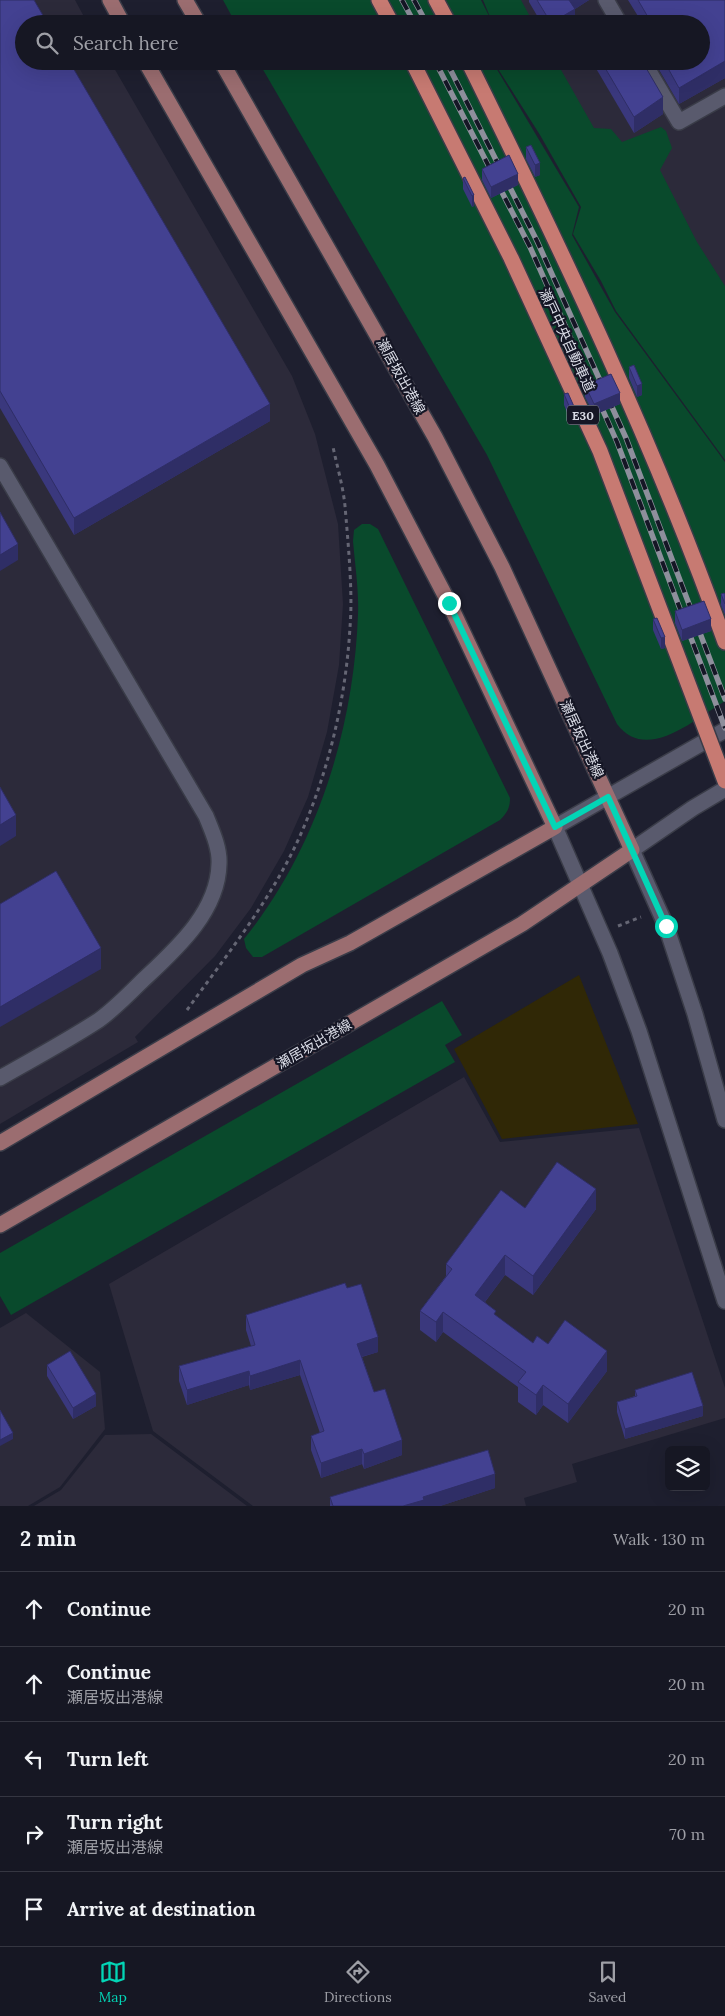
<!DOCTYPE html>
<html lang="en">
<head>
<meta charset="utf-8">
<style>
  :root { --surface:#161723; --page:#232430; --text:#f1f3f6; --muted:#9e9fa6; --line:#353641; --accent:#03d5b6 }
  body { margin:0; font-family:Lora,"Noto Sans JP",serif; background:var(--page); color:var(--text) }
  .controls { position:absolute; right:15px; bottom:15px; display:grid; overflow:hidden; border-radius:8px; box-shadow:0 5px 20px #0002 }
  .controls button { width:45px; height:45px; display:grid; place-items:center; padding:0; border:0; border-bottom:1px solid var(--line); background:var(--surface); color:var(--text); font:25px sans-serif }
  .stop { position:absolute; width:15px; height:15px; margin:-11px; border:4px solid #03d5b6; border-radius:50%; background:#fff }
  .stop.end { background:#03d5b6; border-color:#fff; box-shadow:0 1px 5px #0008 }
  .list { margin:0; padding:0; list-style:none }
  h2 { display:flex; justify-content:space-between; align-items:center; height:65px; margin:0; padding:0 20px; font-size:21px }
  h2 small { font-size:16px; font-weight:400; color:var(--muted) }
  .list li { display:grid; grid-template-columns:32px 1fr auto; gap:15px; align-items:center; box-sizing:border-box; height:75px; padding:0 20px; border-top:1px solid var(--line) }
  .list b { display:block; font-size:19px; white-space:nowrap }
  .list p { margin:0; font-size:16px; white-space:nowrap; color:var(--muted) }
  .list em { font-size:16px; font-style:normal; color:var(--muted) }
  .icon { flex:none; width:28px; height:28px; fill:none; stroke:currentColor; stroke-width:2; stroke-linecap:round; stroke-linejoin:round }
  .map { position:relative; flex:none; width:725px; height:1506px; overflow:hidden }
  .search { position:absolute; background:var(--surface); box-shadow:0 5px 20px #0002; left:15px; right:15px; top:15px; height:55px; display:flex; align-items:center; gap:12px; box-sizing:border-box; padding:0 18px; border-radius:28px; color:var(--muted); font-size:19px }
  .sheet { height:440px; background:var(--surface) }
  nav { display:flex; justify-content:space-around; align-items:center; box-sizing:border-box; height:70px; border-top:1px solid var(--line); background:var(--surface); font-size:14px; color:var(--muted) }
  nav a { display:grid; justify-items:center; gap:2px }
  nav .on { color:var(--accent) }
  .map>svg:first-child { display:block }
  .industrial { fill:#2c2a3a }
  .green { fill:#094a2c }
  .sand { fill:#302806 }
  .lines { fill:none; stroke-linecap:round; stroke-linejoin:round }
  .minor-casing { stroke:#3a3c48; stroke-width:18 }
  .major-casing { stroke:#3a3c48; stroke-width:18 }
  .highway-casing { stroke:#3a3c48; stroke-width:18 }
  .path { stroke:#656674; stroke-width:3; stroke-dasharray:4 4; stroke-linecap:butt }
  .minor { stroke:#595a6d; stroke-width:15 }
  .major { stroke:#9b6d70; stroke-width:15 }
  .highway { stroke:#c77a72; stroke-width:15 }
  .rail-casing { stroke:#8e8f9c; stroke-width:5.5 }
  .rail { stroke:#151625; stroke-width:4; stroke-dasharray:11; stroke-linecap:butt }
  .highway-bridge-casing { stroke:#3a3c48; stroke-width:18; stroke-linecap:butt }
  .highway-bridge { stroke:#c77a72; stroke-width:15 }
  .wall { fill:#3a387d }
  .shaded-wall { fill:#2f2e66 }
  .building { fill:#434191; stroke:#2f2e66 }
  .route { stroke:#03d5b6; stroke-width:6 }
  .labels { text-anchor:middle; dominant-baseline:central; stroke-width:4.5; stroke-linejoin:round; paint-order:stroke }
  .shield { fill:#151625; stroke:#9fa1ac; stroke-width:1 }
  .shield-label { font-size:12px; font-weight:bold; fill:#dadce6 }
  .street-label { font-size:14px; fill:#dadce6; stroke:#151625 }
</style>
</head>
<body>
<div class="map">
<svg width="725" height="1506" viewBox="0 0 725 1506">
  <rect width="100%" height="100%" fill="#1e1f2f"/>
  <g class="industrial">
    <path d="M0,0h75l13,24h-64v37h86l182,315 23,58 23,90 5,80 -4,61 -12,67 -19,65 -24,54 -33,57 -36,48 -80,81 3,5 -138,82z"/>
    <path d="M497,0h228v418l-194,-357h170v-37h-191z"/>
    <path d="M464,1077l36,65 139,-14 86,260v30l-153,46 5,18 -53,16 2,8h-273l-100,-75 -44,-147z"/>
    <path d="M26,1313l74,59 5,57 -45,58 -32,19h-28v-178z"/>
    <path d="M151,1434l96,72h-213l27,-16 44,-55z"/>
  </g>
  <g class="green">
    <path d="M223,0h258l11,22 -256,2z"/>
    <path d="M483,0h38l13,24h-41z"/>
    <path d="M258,61h234l87,146 -7,28 43,77 110,150v239c-31,19 -79,62 -108,23l-130,-269z"/>
    <path d="M493,61h63l38,67 17,1 11,13 39,-15 5,4 6,17 -12,22 37,72 28,44v174l-109,-149 -15,-30 -28,-47 8,-27 -41,-72z"/>
    <path d="M362,524h8l8,5 132,269c0,10 -3,15 -10,22l-238,137h-9l-7,-9 -2,-9c73,-90 110,-211 114,-325 1,-24 -3,-49 -5,-73l1,-11z"/>
    <path d="M442,1001l20,34 -17,10 10,17 -444,253 -11,-19v-43z"/>
  </g>
  <path class="sand" d="M579,975l59,149 -136,15 -48,-90z"/>
  <g class="lines">
    <defs>
      <g id="minor">
        <path d="M606,0l14,24"/>
        <path d="M643,61l36,61 46,-26"/>
        <path d="M0,466l206,350c6,15 14,32 13,48 -1,49 -45,87 -78,118 -13,13 -27,27 -42,38 -32,21 -66,39 -99,58"/>
        <path d="M725,730l-170,97 55,126 29,78 86,270"/>
        <path d="M725,789l-32,19 -61,42 34,76 29,88 30,106"/>
      </g>
      <g id="major">
        <path d="M110,0l13,24"/>
        <path d="M185,0l14,24"/>
        <path d="M0,1143l302,-178 48,-22 205,-116 -106,-224 -72,-138 -232,-404"/>
        <path d="M0,1225l522,-301 110,-74 -130,-283 -67,-130 -214,-376"/>
      </g>
      <g id="highway">
        <path d="M379,0l13,24"/>
        <path d="M436,0l13,24"/>
        <path d="M468,61c94,190 186,382 257,581"/>
      </g>
    </defs>
    <use href="#minor" class="minor-casing"/>
    <use href="#major" class="major-casing"/>
    <use href="#highway" class="highway-casing"/>
    <g class="path">
      <path d="M618,926l23,-9"/>
      <path d="M187,1010c41,-57 88,-115 116,-181 27,-63 43,-133 47,-202 3,-35 -2,-85 -5,-121 -2,-20 -8,-40 -12,-59"/>
    </g>
    <use href="#minor" class="minor"/>
    <use href="#major" class="major"/>
    <use href="#highway" class="highway"/>
    <defs>
      <g id="rail">
        <path d="M402,0l13,24"/>
        <path d="M414,0l13,24"/>
        <path d="M435,61l95,186 87,195 108,286"/>
        <path d="M446,61l91,180 89,197 99,261"/>
      </g>
    </defs>
    <use href="#rail" class="rail-casing"/>
    <use href="#rail" class="rail"/>
    <defs>
      <path id="highway-bridge" d="M412,61l99,197 89,193 125,330"/>
    </defs>
    <use href="#highway-bridge" class="highway-bridge-casing"/>
    <use href="#highway-bridge" class="highway-bridge"/>
  </g>
  <g class="wall">
    <path d="M0,0l270,421 -196,114 -74,-127z"/>
    <path d="M529,0h60l-14,9v15h-33l-13,-22z"/>
    <path d="M628,0h97v78l-46,26 -25,-43h47l-60,-40z"/>
    <path d="M594,61h48l21,53 -29,19 -40,-68z"/>
    <path d="M526,147l14,28 -5,2 -9,-18z"/>
    <path d="M482,169l36,16 -27,13 -9,-18z"/>
    <path d="M463,178l11,17v11l-2,1 -9,-18z"/>
    <path d="M629,367l13,28 -5,2 -8,-19z"/>
    <path d="M585,385l35,19 -26,11 -9,-18z"/>
    <path d="M564,394l12,28 -4,2 -8,-19z"/>
    <path d="M721,594h4v21l-4,-10z"/>
    <path d="M675,611l36,20 -29,10 -7,-18z"/>
    <path d="M653,619l12,29 -4,1 -8,-19z"/>
    <path d="M525,1208l71,1 -63,86 -28,-20 -20,27 11,14 37,27 15,1 59,27 -39,52 -25,-18 -7,10 -18,-13v-15l-75,-55 -7,10 -16,-12v-19l26,-35v-12z"/>
    <path d="M347,1288l31,64 -16,5 12,35 28,63 -38,14 -2,-5 -41,14 -10,-28v-14l9,-3 -20,-58 -50,15 -1,-5 -62,20 -8,-24v-15l72,-20 -5,-16v-15z"/>
    <path d="M47,1365l49,41 -23,13 -26,-43z"/>
    <path d="M635,1390l68,26 -78,23 -8,-27v-10l18,-6z"/>
    <path d="M495,1488l-55,18h-110v-9z"/>
  </g>
  <g class="shaded-wall">
    <path d="M568,0h21l-14,9v15h-24z"/>
    <path d="M725,61v17l-46,26v-16z"/>
    <path d="M663,97v17l-29,19v-16z"/>
    <path d="M540,163v12l-5,2v-12z"/>
    <path d="M518,174v11l-27,13v-11z"/>
    <path d="M474,195v11l-2,1v-11z"/>
    <path d="M642,384v11l-5,2v-11z"/>
    <path d="M620,393v11l-26,11v-11z"/>
    <path d="M270,404v17l-196,114v-17z"/>
    <path d="M576,411v11l-4,2v-11z"/>
    <path d="M18,544v16l-18,11v-16z"/>
    <path d="M711,619v12l-29,10v-11z"/>
    <path d="M665,637v11l-4,1v-11z"/>
    <path d="M16,815v21l-16,10v-21z"/>
    <path d="M101,948v21l-101,58v-20z"/>
    <path d="M596,1189v20l-63,86v-19z"/>
    <path d="M505,1255v20l-30,40v-20z"/>
    <path d="M443,1312v20l-7,10v-20z"/>
    <path d="M378,1337v15l-21,6v-14z"/>
    <path d="M607,1351v20l-39,52v-19z"/>
    <path d="M300,1360v15l-50,15v-14z"/>
    <path d="M249,1371v14l-62,20v-15z"/>
    <path d="M543,1385v20l-7,10v-20z"/>
    <path d="M96,1394v12l-23,13v-11z"/>
    <path d="M703,1406v10l-78,23v-10z"/>
    <path d="M13,1433v6l-13,7v-6z"/>
    <path d="M402,1440v15l-38,14v-15z"/>
    <path d="M362,1449v15l-41,14v-15z"/>
    <path d="M495,1474v14l-55,18h-37l20,-9z"/>
  </g>
  <g class="building">
    <path d="M0,0h34l14,24h-24v37h45l201,343 -196,114 -74,-127z"/>
    <path d="M537,0h32l6,9 -24,14z"/>
    <path d="M638,0h87v61l-46,27 -15,-27h37v-37h-64l11,-7z"/>
    <path d="M601,61h41l21,36 -29,20z"/>
    <path d="M531,145l9,18 -5,2 -9,-18z"/>
    <path d="M509,155l9,19 -27,13 -9,-18z"/>
    <path d="M465,177l9,18 -2,1 -9,-18z"/>
    <path d="M634,365l8,19 -5,2 -8,-19z"/>
    <path d="M611,374l9,19 -26,11 -9,-19z"/>
    <path d="M568,393l8,18 -4,2 -8,-19z"/>
    <path d="M0,512l18,32 -18,11z"/>
    <path d="M724,593l1,1v10l-4,-10z"/>
    <path d="M704,601l7,18 -29,11 -7,-19z"/>
    <path d="M657,618l8,19 -4,1 -8,-19z"/>
    <path d="M0,787l16,28 -16,10z"/>
    <path d="M56,871l45,77 -101,59v-103z"/>
    <path d="M557,1162l39,27 -63,87 -28,-21 -30,40 21,16 -2,3 39,29 4,-7 11,8 17,-24 42,31 -39,53 -25,-19 -7,10 -18,-13 8,-10 -83,-60 -7,10 -16,-11 32,-42 -6,-5 55,-74 24,18z"/>
    <path d="M345,1283l2,5 14,-4 17,53 -21,7 17,48 11,-3 17,51 -38,14 -2,-5 -41,14 -10,-27 13,-5 -24,-71 -50,16 -1,-5 -62,19 -8,-24 76,-21 -9,-30z"/>
    <path d="M70,1351l26,43 -23,14 -26,-43z"/>
    <path d="M692,1372l11,34 -78,23 -8,-27 20,-6 -2,-6z"/>
    <path d="M0,1410l13,23 -13,7z"/>
    <path d="M488,1450l7,24 -72,23 1,3 -21,6h-70l-3,-9z"/>
  </g>
  <g class="lines">
    <path class="route" d="M449,603l106,224 53,-30 58,129"/>
  </g>
  <g class="labels">
    <rect class="shield" x="567" y="405.5" width="32" height="19" rx="4"/>
    <g class="shield-label">
      <text x="583" y="415">E30</text>
    </g>
    <g class="street-label">
      <text transform="translate(567 340) rotate(65)">瀬戸中央自動車道</text>
      <text transform="translate(401 376) rotate(61)">瀬居坂出港線</text>
      <text transform="translate(582 739) rotate(65)">瀬居坂出港線</text>
      <text transform="translate(314 1044) rotate(-30)">瀬居坂出港線</text>
    </g>
  </g>
</svg>
<div class="controls">
<button><svg class="icon" aria-label="layers" viewBox="0 0 24 24"><path d="M12 4l9 5-9 5-9-5zM3 14l9 5 9-5"/></svg></button>
</div>
<div class="stop" style="left:666px;top:926px"></div>
<div class="stop end" style="left:449px;top:603px"></div>
<div class="search"><svg class="icon" aria-label="search" viewBox="0 0 24 24"><circle cx="10" cy="10" r="6"/><path d="M15 15l6 6"/></svg>Search here</div>
</div>
<section class="sheet">
<h2>2 min<small>Walk · 130 m</small></h2>
<ul class="list">
<li><svg class="icon" aria-label="ahead" viewBox="0 0 24 24"><path d="M12 20V5M6 11l6-6 6 6"/></svg><div><b>Continue</b></div><em>20 m</em></li>
<li><svg class="icon" aria-label="ahead" viewBox="0 0 24 24"><path d="M12 20V5M6 11l6-6 6 6"/></svg><div><b>Continue</b><p>瀬居坂出港線</p></div><em>20 m</em></li>
<li><svg class="icon" aria-label="left" viewBox="0 0 24 24"><path d="M17 20v-9H6M10 6l-5 5 5 5"/></svg><div><b>Turn left</b></div><em>20 m</em></li>
<li><svg class="icon" aria-label="right" viewBox="0 0 24 24"><path d="M7 20v-9h11M14 6l5 5-5 5"/></svg><div><b>Turn right</b><p>瀬居坂出港線</p></div><em>70 m</em></li>
<li><svg class="icon" aria-label="arrive" viewBox="0 0 24 24"><path d="M6 21V4h12l-3 4 3 4H6"/></svg><div><b>Arrive at destination</b></div></li>
</ul>
</section>
<nav>
<a class="on"><svg class="icon" aria-label="map" viewBox="0 0 24 24"><path d="M3 6l6-2 6 2 6-2v14l-6 2-6-2-6 2zM9 4v14M15 6v14"/></svg>Map</a>
<a><svg class="icon" aria-label="directions" viewBox="0 0 24 24"><path d="M12 3l9 9-9 9-9-9zM9 14v-3h6M13 9l2 2-2 2"/></svg>Directions</a>
<a><svg class="icon" aria-label="saved" viewBox="0 0 24 24"><path d="M7 4h10v16l-5-4-5 4z"/></svg>Saved</a>
</nav>
</body>
</html>
